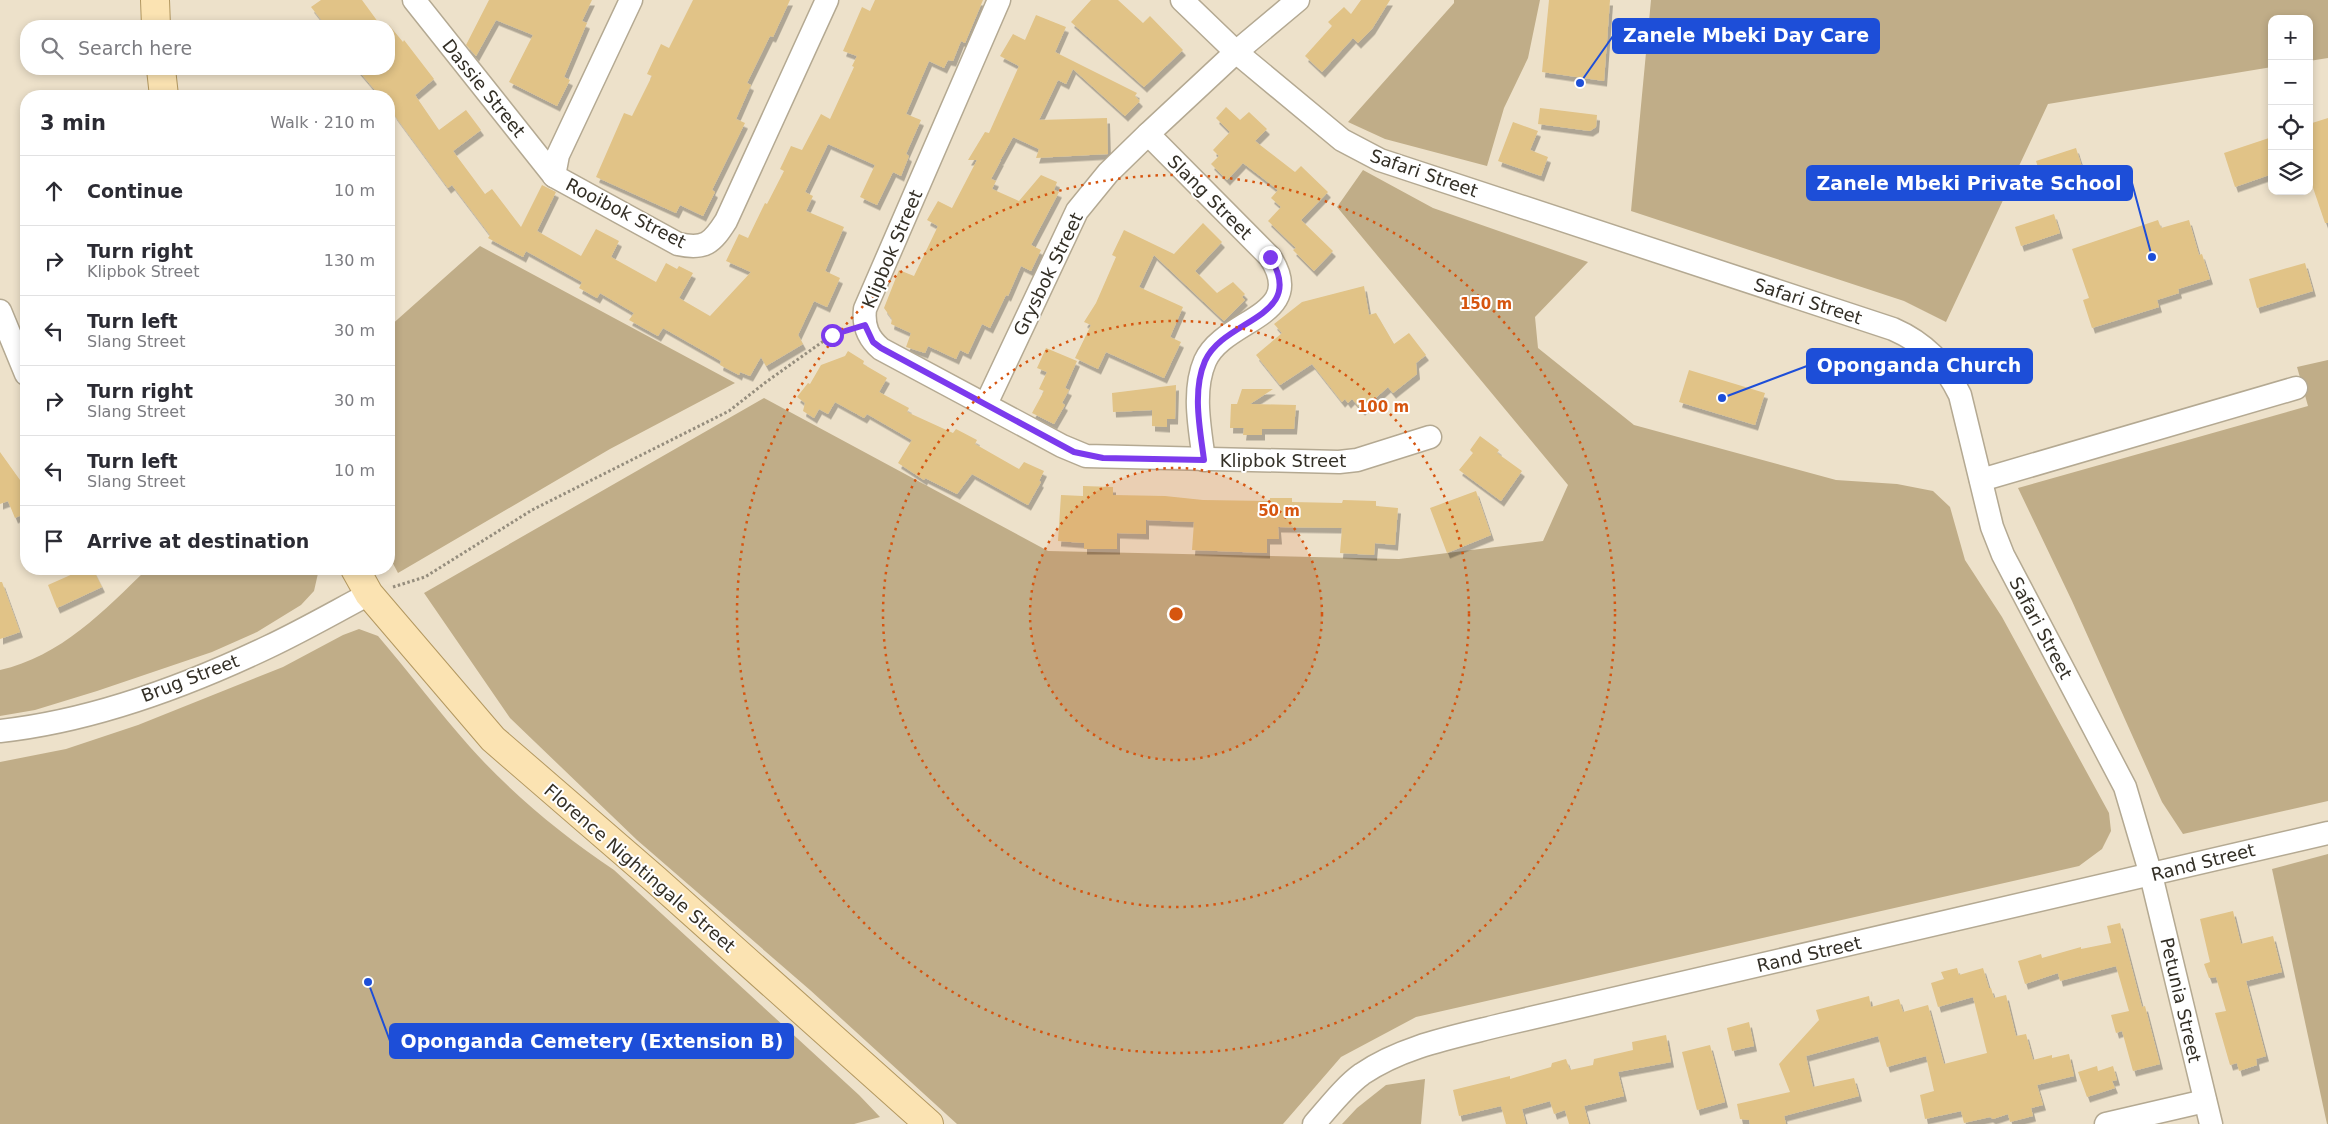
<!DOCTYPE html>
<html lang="en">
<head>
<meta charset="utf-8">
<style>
  :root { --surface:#fff; --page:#f2f2f3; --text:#2b2b33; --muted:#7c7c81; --line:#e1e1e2 }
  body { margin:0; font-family:"DejaVu Sans",sans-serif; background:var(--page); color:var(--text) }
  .controls { position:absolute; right:15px; top:15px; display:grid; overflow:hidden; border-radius:10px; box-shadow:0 2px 8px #0003 }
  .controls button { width:45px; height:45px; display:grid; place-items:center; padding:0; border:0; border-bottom:1px solid var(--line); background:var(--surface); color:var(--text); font:25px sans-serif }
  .stop { position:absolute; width:15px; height:15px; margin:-11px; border:4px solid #7c3aed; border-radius:50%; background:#fff }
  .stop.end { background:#7c3aed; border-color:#fff; box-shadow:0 1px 5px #0008 }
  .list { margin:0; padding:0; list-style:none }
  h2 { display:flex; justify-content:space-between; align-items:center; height:65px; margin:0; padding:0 20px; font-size:21px }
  h2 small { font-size:16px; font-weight:400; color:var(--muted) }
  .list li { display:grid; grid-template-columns:32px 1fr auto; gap:15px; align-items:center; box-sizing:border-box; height:70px; padding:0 20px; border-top:1px solid var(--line) }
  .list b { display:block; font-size:19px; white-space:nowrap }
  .list p { margin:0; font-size:16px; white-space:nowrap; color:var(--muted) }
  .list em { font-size:16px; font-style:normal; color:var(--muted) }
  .icon { flex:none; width:28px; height:28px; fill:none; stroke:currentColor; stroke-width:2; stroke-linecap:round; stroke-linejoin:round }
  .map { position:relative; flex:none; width:2328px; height:1124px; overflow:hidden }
  .search { position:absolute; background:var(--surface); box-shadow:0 2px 8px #0003; left:20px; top:20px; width:375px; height:55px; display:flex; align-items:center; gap:12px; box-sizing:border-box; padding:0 18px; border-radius:20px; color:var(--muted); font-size:19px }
  .panel { position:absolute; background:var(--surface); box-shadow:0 2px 8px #0003; left:20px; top:90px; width:375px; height:485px; border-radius:20px }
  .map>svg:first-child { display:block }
  .green { fill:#c0ad88 }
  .building { fill:#e1c387; filter:url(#shadow) }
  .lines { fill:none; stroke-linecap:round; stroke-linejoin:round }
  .minor-casing { stroke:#b4a992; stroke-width:25 }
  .major-casing { stroke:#b39860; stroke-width:30 }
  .path { stroke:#958d7d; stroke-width:3; stroke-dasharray:2.5 2.5; stroke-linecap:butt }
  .minor { stroke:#fff; stroke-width:22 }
  .major { stroke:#fbe3b2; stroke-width:28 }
  .route { stroke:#7c3aed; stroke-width:6 }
  .ring { fill:none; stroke:#d6550f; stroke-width:2.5; stroke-dasharray:2.5 5 }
  .labels { text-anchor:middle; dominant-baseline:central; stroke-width:4; stroke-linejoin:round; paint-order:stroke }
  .street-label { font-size:18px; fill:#332f26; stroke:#fff }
  .centre { fill:#d6550f; stroke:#fff; stroke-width:2.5 }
  .ring-label { font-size:15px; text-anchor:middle; font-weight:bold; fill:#d6550f; stroke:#fff; stroke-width:4; stroke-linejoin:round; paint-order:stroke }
  .leader { fill:none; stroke:#1d4ed8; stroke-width:2 }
  .callout-dot { fill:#1d4ed8; stroke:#fff; stroke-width:2 }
  .callout { fill:#1d4ed8; stroke:#1d4ed8; stroke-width:2 }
  .callout-label { font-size:19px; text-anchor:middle; font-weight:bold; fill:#fff }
</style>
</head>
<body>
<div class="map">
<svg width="2328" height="1124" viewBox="0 0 2328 1124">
  <defs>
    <filter id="shadow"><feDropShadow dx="3" dy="5.5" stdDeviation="0" flood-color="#0004"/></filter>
  </defs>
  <rect width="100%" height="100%" fill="#ede1ca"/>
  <g class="green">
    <path d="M1454,0h86l-12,58 -24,50 -17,58 -102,-27 -37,-17 106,-119z"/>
    <path d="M1651,0h677v58l-19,3v-42h-37v48l-224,37 -102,218 -42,-21 -273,-90z"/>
    <path d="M1363,170l70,38 155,54 -53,55 3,31 96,77 202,55 61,4 36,7 17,16 15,53 37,57 107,196 2,18 -9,18 -23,17 -663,151 -75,40 -58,67h-326l-147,-134 -173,-150 -127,-122 -86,-125 340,-195 284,153 351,8 144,-18 25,-56 -231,-278z"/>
    <path d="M480,246l255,137 -125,66 -212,124 -9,-17v-229z"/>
    <path d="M2328,360v441l-145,33 -21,-32 -90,-201 -54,-113 290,-82 -11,-39z"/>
    <path d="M147,569h172l-5,22 -13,14 -44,27 -45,20 -115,39 -62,19 -35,6v-46c60,-13 105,-60 147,-101z"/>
    <path d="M359,629l19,7c31,36 60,75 92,111 42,47 92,88 144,123l245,225 21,22 -26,7h-854v-362l66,-13 72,-24 145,-58 60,-32z"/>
    <path d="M2328,854v270h-1l-55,-255z"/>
    <path d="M1425,1079l-4,45h-79l15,-16 29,-23z"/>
  </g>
  <g class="building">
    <path d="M321,0h41l19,26h-55l-15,-19z"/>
    <path d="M489,0h103l-10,21 5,2 -23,54 6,3 -13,26 -48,-24 24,-47 -37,-15 -20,36 -10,-11z"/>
    <path d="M693,0h97l-17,37 -3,-1 -23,47 4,2 -15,34 9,4 -33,67 3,2 -12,24 -23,-11 -4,8 -80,-36 28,-64 8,3 20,-40 -5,-2 14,-30 8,4z"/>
    <path d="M875,0h108l-18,43 -4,-2 -8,20 -5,-1 -4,8 -15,-7 -23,53 15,6 -15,34 3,2 -8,20 -8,-4 -16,33 -17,-8 15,-32 -47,-21 -23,48 8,4 -7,15 38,16 -19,44 15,7 -13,29 -13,-6 -16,34 5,9 -37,22 -5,-9 -11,19 -10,-4 -1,3 -19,-10 1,-4 -58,-33 -5,8 -29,-16 5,-7 -34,-20 -3,5 -18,-10 3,-6 -56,-31 -3,6 -35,-19 2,-3 -38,-50 -4,3 -53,-72 -6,-10v-10h-9l-23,-27h32v-44l14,17 1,-2 30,39 -19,16 24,35 27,-20 15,20 -28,21 32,43 7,-5 29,38 21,-42 14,7 -19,39 44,25 15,-27 23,12 -8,16 45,25 10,-19 11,6 2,-3 14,7 -14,25 31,18 41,-44 -25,-11 13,-27 9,4 17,-35 2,1 17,-33 -4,-2 11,-23 11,4 19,-36 9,5 24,-52 -2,-1 5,-10 -14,-5 19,-44 8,4z"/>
    <path d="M1091,0h27l25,23 7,-7 33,34 -39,37 -73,-65z"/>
    <path d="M1361,0h29l-18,29 -14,14 -5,-5 -31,34 -17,-16 27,-30 -4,-4 16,-15 7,7z"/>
    <path d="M1549,0h61l-6,81 -62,-9z"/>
    <path d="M1036,15l30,12 -11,25 82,41 -2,3 5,5 -15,15 -52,-47 -7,15 -8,-4 -19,40 68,-2 1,36 -72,4 3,-9 -26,-12 -12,22h-2l2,1 -10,19 5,2 -4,8 27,12 22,-26 16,7 -3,8 5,2 -28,53 10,5 -10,21 -10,-5 -13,30 -2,-1 -16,33 -8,-4 -14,30 -8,-4 -4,9 -28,-13 -3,7 -19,-6 5,-14 -20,-9 1,-5 -8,-11 15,-38 15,6 24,-50 -11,-6 11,-19 14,7 25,-48h-9l17,-28 4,1 30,-67 -19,-10 13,-22 12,6z"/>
    <path d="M1226,107l14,13 9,-8 18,17 -12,12 40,31 6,-6 27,26 -27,28 32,31 -19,20 -21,-21 3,-2 -28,-27 13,-14 -10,-9 7,-8 -35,-27 -16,17 -16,-16 8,-8 -6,-6 17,-18 -14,-14z"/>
    <path d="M1540,108l57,7 -1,12 -6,4 -52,-7z"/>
    <path d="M2328,118v105h-3l-16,-47v-52z"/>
    <path d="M1513,122l25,9 -8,19 18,7 -7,19 -43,-15z"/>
    <path d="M2272,137v37l-37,13 -11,-34z"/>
    <path d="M2076,148l6,19 -40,13 -6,-19z"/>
    <path d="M2054,214l6,19 -39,13 -6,-19z"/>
    <path d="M2158,220l3,8 28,-8 10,35 3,-1 8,25 -32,10 1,4 -22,7 2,7 -67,21 -9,-28 6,-2 -17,-49z"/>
    <path d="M1203,223l19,19 -27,29 22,22 16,-11 12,12 -3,3 3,3 -21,21 -70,-66 -15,32 44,20 -13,30 11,5 -17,36 -58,-26 -8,17 -23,-11 16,-33 -7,-3 12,-19 20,-46 -4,-2 12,-25 50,24z"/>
    <path d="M2305,263l8,28 -56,17 -8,-29z"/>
    <path d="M1364,286l5,29 7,-2 18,31 15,-11 17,22 -10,8 1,11 -24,19 -5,-6 -26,23 -10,-11 -4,4 -3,-4 -3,3 -30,-38 -32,21 -24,-30 26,-22 -8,-9 28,-22z"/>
    <path d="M1046,348l31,13 -12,27 4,2 -7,13 3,2 -11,19 -22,-11 12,-22 -5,-2 8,-17 -10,-4z"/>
    <path d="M848,351l16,10 -1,3 24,14 -8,14 30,16 -2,4 46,21 3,-4 21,11 -2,4 44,25 5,-7 20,9 -5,10 2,1 -13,23 -56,-31 -15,20 -32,-16 -1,2 -26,-17 14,-23 -45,-26 -3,4 -29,-16 -7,12 -9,-5 -5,9 -11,-7 2,-8 -8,-6 11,-14 2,1 11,-19 24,-9z"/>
    <path d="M1689,370l76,23 -10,32 -76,-23z"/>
    <path d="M1176,385l-1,34h-8v8l-15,-1v-16l-39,2 -1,-19z"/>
    <path d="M1242,389h31l-23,15 46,1 -2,24h-32v6h-19l1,-7h-14l1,-24h6z"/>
    <path d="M1480,436l19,14 -2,3 25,18 -21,30 -42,-31 14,-17 -3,-3z"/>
    <path d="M0,452l20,28 2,-1 4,12v22l-11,5 -7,-17 -8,3z"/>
    <path d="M1083,486l30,1v8l52,1 38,4 67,1v-3h22v4l50,1 1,-3 33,1v5l22,2 -3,37 -20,-2 -1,12 -34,-2 2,-25 -64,-1 1,12h-12v14l-75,-3 2,-28 -48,-2v14l-29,-1v16h-33v-6l-26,-2 3,-46 22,1z"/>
    <path d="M1476,491l15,44 -44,18 -17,-45z"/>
    <path d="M84,569h9l9,18 -45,21 -9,-23z"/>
    <path d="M0,582h2l18,50 -20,7z"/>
    <path d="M2233,911l8,33 32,-8 9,36 -36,9 20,75 -10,3 1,6 -18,6 -2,-8 -7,2 -15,-52 11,-2 -10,-34 -7,1 -5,-14 6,-2 -10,-43z"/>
    <path d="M2120,923l22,84 3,-1 15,58 -27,7 -11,-40 -6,2 -5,-18 18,-4 -13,-45 -56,15 -2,-8 -33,11 -7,-23 23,-7 1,4 39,-11v2l30,-6 -4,-17z"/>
    <path d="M1957,968l2,7 24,-7 6,20h2l3,10 12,-3 10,41 10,-2 7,26 19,-5v3l17,-4 5,22 -37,9 6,20 -12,3 2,8 -23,6 -2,-8 -15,5 -3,-2 -26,6 -3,-12 -36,8 -5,-24 14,-4 -8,-35 -39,11 -9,-31 -72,20 7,31 41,-9 5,18 -75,20 2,8h-36l-1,-4 -9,-1 -3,-15 53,-12 -11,-28 40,-44 -3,-10 53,-14 2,11 28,-8 4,13 25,-7 16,59 43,-11 -14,-56 -35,10 -7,-24 13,-4 -3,-7z"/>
    <path d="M1749,1022l5,24 -22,5 -5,-23z"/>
    <path d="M1666,1035l5,27 -53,10 6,24 -40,10 5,18h-20l-4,-14 -11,4 -4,-13 -28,8 4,15h-20l-5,-18 -42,10 -6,-26 57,-14v3l41,-12 1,-4 14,-4 4,11 23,-5 1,-6 39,-9 -1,-8z"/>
    <path d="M1710,1045l15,57 -28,8 -15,-58z"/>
    <path d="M2097,1066l1,5 15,-5 4,14 -5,1 3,7 -28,9 -9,-25z"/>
  </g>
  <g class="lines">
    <defs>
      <g id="minor">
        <path d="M414,0l140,176"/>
        <path d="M631,0l-73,155 -4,21 124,68c27,6 34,-1 48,-23l101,-221"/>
        <path d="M999,0l-134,309c-2,17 3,29 16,40l181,97 24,10 253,6 18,-2 73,-23"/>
        <path d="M1182,0l54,52 106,88 38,20 513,169c32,14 52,35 67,66l32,132 11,28 122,232 26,88 60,249"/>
        <path d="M1148,134l122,123c39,60 -46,61 -65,104 -13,30 -5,68 -1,99"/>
        <path d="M0,311l26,63"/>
        <path d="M986,404l91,-193 31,-38 40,-39 88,-82 62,-52"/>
        <path d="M1981,480l315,-92"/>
        <path d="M0,731c92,-10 184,-44 268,-84 34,-16 67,-35 101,-53"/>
        <path d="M1314,1124c15,-17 30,-37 48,-50 41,-28 92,-37 139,-49l827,-192"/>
        <path d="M2106,1124l99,-23"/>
      </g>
      <g id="major">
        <path d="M155,0l1,26"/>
        <path d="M161,69l3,27"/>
        <path d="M355,569l14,25 124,145 163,141 273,244"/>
      </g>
    </defs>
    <use href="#minor" class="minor-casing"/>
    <use href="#major" class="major-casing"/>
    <path class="path" d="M393,587l32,-10 107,-67 197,-99 37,-29 66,-47 15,-4"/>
    <use href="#minor" class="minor"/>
    <use href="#major" class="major"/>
  </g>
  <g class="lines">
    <path class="route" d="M832,335l33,-10 8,17 8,6 193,104 29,6 101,2c-4,-31 -12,-69 1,-99 19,-43 103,-43 65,-104"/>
  </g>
  <circle cx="1176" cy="614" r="146" fill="#d6550f" fill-opacity=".12"/>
  <g class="ring">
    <circle cx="1176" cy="614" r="146"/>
    <circle cx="1176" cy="614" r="293"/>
    <circle cx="1176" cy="614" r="439"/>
  </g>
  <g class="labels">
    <g class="street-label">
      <text transform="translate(484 88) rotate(51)">Dassie Street</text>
      <text transform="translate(1424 173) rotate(19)">Safari Street</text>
      <text transform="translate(1210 197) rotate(45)">Slang Street</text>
      <text transform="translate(626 213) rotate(27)">Rooibok Street</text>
      <text transform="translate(892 249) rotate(-67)">Klipbok Street</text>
      <text transform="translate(1048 274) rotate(-64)">Grysbok Street</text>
      <text transform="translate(1808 301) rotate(18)">Safari Street</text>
      <text x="1283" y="460">Klipbok Street</text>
      <text transform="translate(2041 628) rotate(62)">Safari Street</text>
      <text transform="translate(190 678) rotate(-21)">Brug Street</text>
      <text transform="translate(2203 862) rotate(-14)">Rand Street</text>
      <text transform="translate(640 868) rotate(41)">Florence Nightingale Street</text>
      <text transform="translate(1809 954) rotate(-13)">Rand Street</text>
      <text transform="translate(2181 1000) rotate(77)">Petunia Street</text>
    </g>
  </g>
  <circle cx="1176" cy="614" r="8" class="centre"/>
  <g class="ring-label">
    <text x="1486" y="309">150 m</text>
    <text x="1383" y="412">100 m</text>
    <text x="1279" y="516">50 m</text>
  </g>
  <path class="leader" d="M1580 83L1613 36M2152 257L2132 183M1722 398L1807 366M368 982L390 1041"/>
  <g class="callout-dot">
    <circle cx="1580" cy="83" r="5"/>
    <circle cx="2152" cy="257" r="5"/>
    <circle cx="1722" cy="398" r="5"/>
    <circle cx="368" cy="982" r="5"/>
  </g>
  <g class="callout">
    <rect x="1613" y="19" width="266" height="34" rx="5"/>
    <rect x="1807" y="166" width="325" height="34" rx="5"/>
    <rect x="1807" y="349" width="225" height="34" rx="5"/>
    <rect x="390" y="1024" width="403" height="34" rx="5"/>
  </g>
  <g class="callout-label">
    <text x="1746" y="42">Zanele Mbeki Day Care</text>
    <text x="1969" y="190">Zanele Mbeki Private School</text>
    <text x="1919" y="372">Oponganda Church</text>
    <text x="592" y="1048">Oponganda Cemetery (Extension B)</text>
  </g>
</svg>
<div class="controls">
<button>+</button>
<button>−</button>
<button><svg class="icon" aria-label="locate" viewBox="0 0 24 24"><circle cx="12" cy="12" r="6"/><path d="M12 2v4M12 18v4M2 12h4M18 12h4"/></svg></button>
<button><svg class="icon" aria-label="layers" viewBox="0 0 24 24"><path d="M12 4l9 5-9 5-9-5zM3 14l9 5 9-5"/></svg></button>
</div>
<div class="stop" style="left:832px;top:335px"></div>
<div class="stop end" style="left:1270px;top:257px"></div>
<div class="search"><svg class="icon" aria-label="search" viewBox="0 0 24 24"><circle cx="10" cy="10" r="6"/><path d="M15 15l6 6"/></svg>Search here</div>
<section class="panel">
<h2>3 min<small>Walk · 210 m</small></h2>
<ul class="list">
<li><svg class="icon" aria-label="ahead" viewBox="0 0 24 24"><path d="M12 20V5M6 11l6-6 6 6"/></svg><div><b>Continue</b></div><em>10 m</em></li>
<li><svg class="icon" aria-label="right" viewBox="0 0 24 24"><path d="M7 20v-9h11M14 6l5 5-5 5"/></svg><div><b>Turn right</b><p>Klipbok Street</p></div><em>130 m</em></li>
<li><svg class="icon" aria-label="left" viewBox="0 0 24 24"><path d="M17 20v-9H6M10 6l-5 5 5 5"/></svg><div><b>Turn left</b><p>Slang Street</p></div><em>30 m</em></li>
<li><svg class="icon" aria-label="right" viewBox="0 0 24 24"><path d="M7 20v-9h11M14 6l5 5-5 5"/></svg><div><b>Turn right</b><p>Slang Street</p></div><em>30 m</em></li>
<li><svg class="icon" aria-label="left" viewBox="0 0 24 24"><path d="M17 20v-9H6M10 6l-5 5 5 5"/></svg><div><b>Turn left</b><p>Slang Street</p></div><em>10 m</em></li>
<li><svg class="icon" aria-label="arrive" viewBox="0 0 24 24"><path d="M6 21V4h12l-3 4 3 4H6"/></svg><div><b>Arrive at destination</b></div></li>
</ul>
</section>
</div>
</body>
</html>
